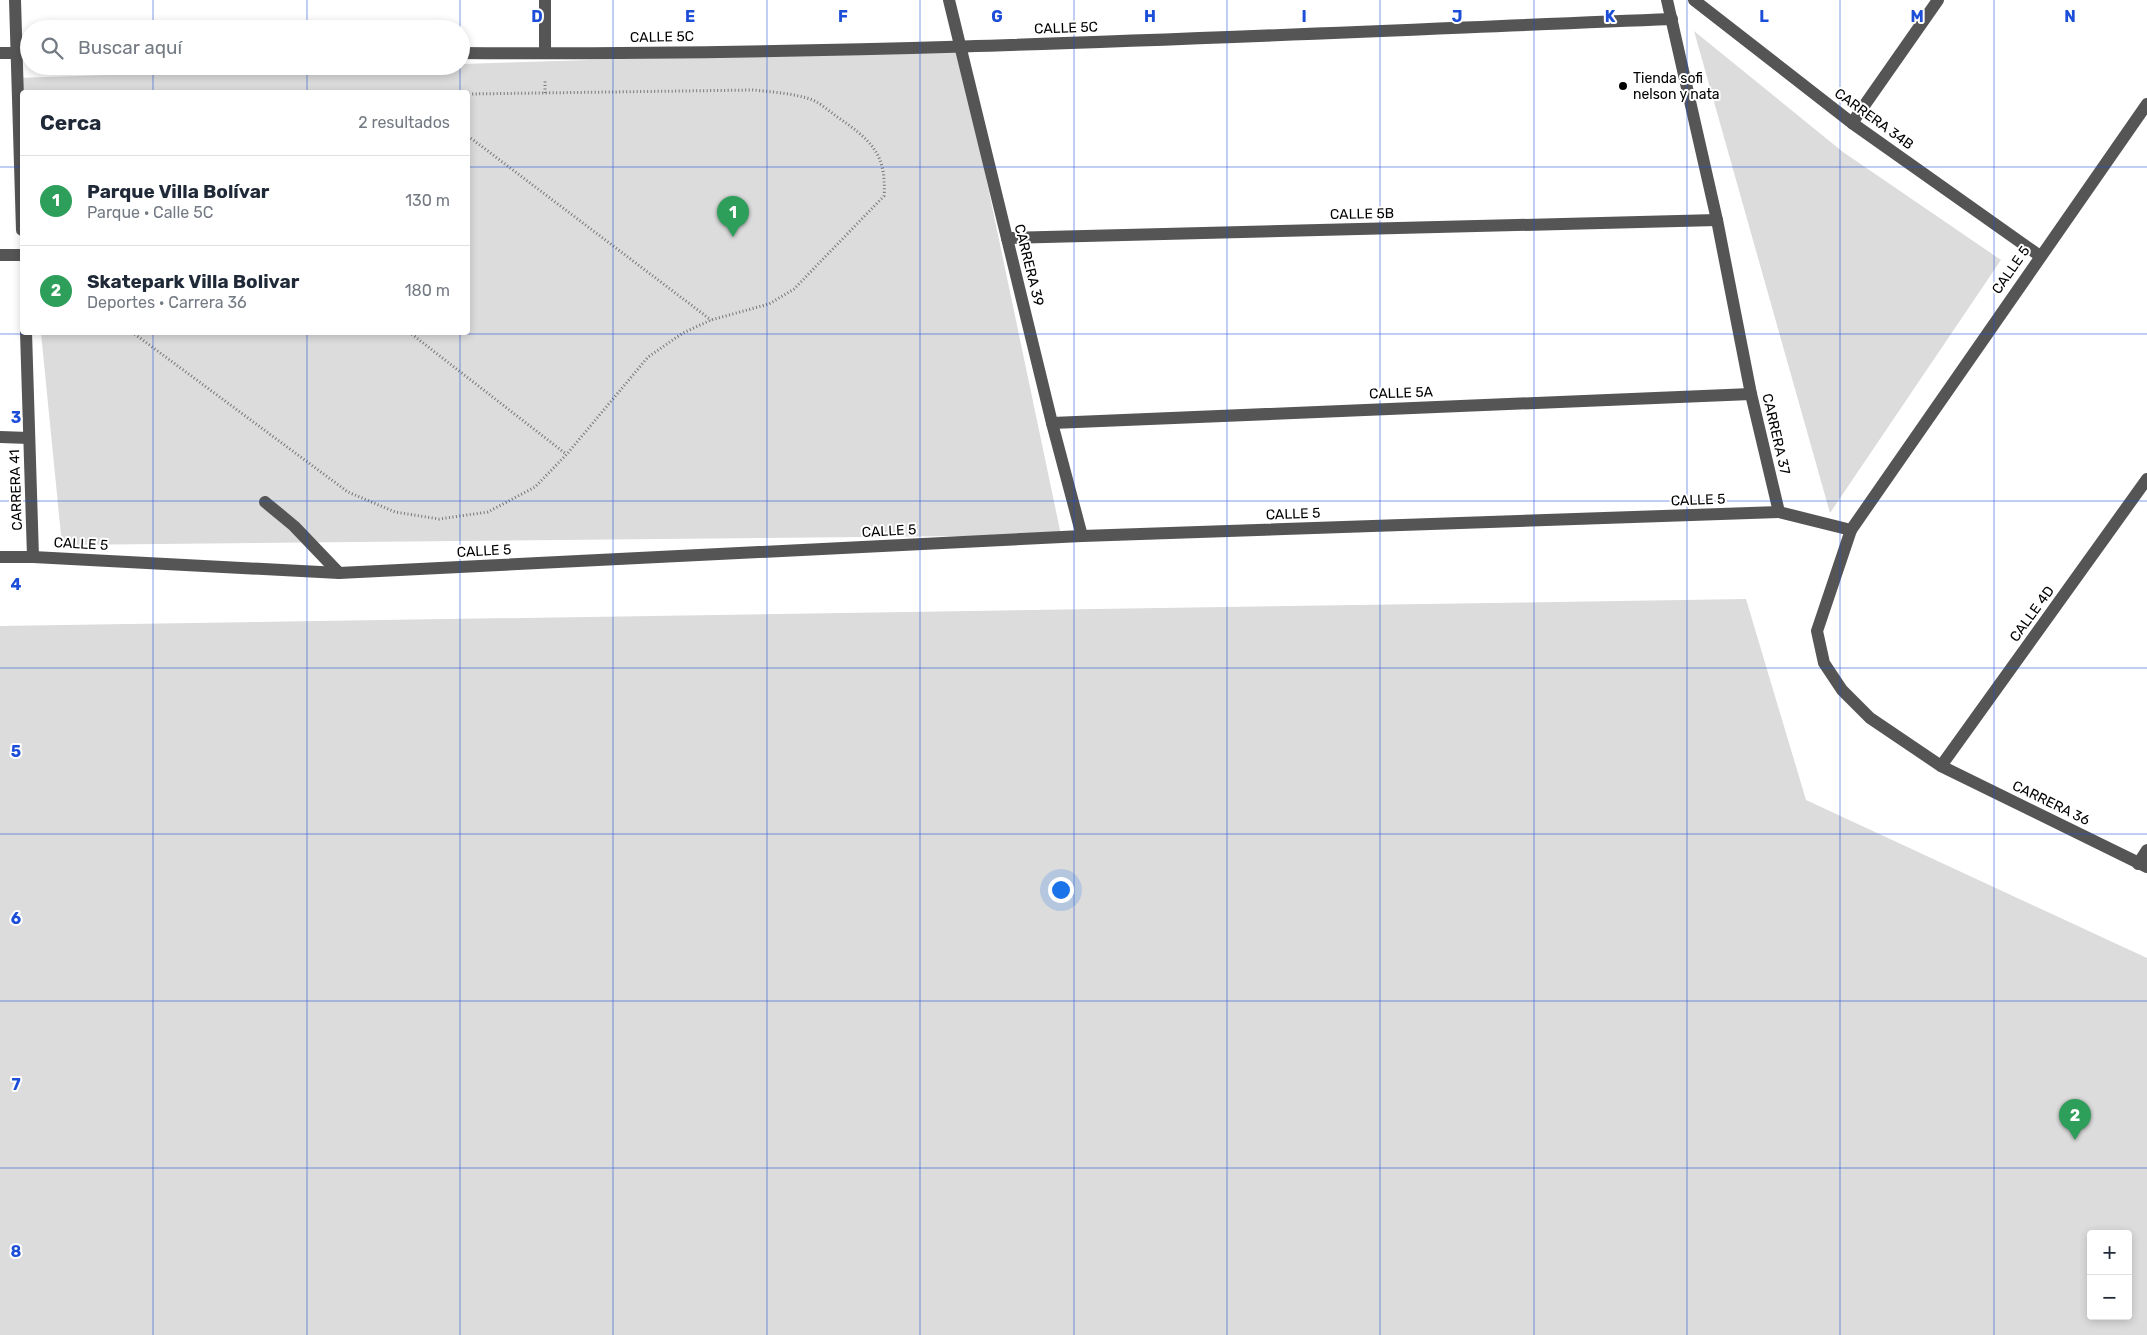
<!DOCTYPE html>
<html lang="es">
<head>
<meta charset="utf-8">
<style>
  :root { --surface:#fff; --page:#f6f6f7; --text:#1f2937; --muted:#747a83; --line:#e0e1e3; --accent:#0f766e }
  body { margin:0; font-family:Rubik,sans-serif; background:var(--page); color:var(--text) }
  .controls { position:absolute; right:15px; bottom:15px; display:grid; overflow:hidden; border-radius:5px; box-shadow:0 2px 8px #0003 }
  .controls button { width:45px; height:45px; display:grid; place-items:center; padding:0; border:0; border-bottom:1px solid var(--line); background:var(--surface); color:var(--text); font:25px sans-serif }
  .you { position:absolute; left:1060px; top:889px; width:18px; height:18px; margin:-12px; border:4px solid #fff; border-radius:50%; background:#1a73e8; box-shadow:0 0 0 8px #1a73e833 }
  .badge { display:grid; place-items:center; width:32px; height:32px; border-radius:50%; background:var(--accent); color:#fff; font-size:16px; font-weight:700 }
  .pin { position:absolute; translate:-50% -41px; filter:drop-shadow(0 1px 2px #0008) }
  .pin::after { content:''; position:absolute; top:26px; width:18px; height:15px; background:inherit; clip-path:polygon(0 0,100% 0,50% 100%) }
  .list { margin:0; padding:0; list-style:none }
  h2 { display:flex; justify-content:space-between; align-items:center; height:65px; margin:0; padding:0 20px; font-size:21px }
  h2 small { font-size:16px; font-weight:400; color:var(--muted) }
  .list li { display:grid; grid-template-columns:32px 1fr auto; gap:15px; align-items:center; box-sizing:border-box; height:90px; padding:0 20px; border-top:1px solid var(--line) }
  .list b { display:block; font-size:19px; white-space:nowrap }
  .list p { margin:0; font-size:16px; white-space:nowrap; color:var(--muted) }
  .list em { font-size:16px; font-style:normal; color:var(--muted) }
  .icon { flex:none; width:28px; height:28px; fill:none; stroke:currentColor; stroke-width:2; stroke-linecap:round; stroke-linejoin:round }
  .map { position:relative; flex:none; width:2147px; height:1335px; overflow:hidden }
  .search { position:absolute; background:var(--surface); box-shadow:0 2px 8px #0003; left:20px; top:20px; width:450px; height:55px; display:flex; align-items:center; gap:12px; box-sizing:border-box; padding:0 18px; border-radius:28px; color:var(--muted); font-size:19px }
  .panel { position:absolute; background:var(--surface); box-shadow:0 2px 8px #0003; left:20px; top:90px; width:450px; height:245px; border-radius:5px }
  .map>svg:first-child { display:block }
  .green { fill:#dcdcdc; fill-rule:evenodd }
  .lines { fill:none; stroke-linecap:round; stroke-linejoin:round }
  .path { stroke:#777; stroke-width:3; stroke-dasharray:1 2.5; stroke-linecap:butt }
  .minor { stroke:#555; stroke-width:12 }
  .grid { fill:none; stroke:#1d4ed8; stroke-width:1; stroke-opacity:0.55 }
  .poi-dot { fill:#000; stroke:#fff; stroke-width:2 }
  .labels { text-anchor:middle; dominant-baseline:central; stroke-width:4; stroke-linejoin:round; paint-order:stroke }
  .street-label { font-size:14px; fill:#000; stroke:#fff }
  .poi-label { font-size:14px; fill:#000; stroke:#fff; text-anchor:start }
  .grid-label { font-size:16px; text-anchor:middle; font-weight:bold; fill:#1d4ed8; stroke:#fff; stroke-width:4; stroke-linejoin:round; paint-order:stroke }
</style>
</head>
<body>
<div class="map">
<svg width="2147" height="1335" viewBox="0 0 2147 1335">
  <rect width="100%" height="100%" fill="#fff"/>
  <g class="green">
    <path d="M1694,31l149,121 158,108 -171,253z"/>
    <path d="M959,49l102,486 -999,10 -21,-212 427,-1v-240h-446l-6,-14 377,-12h68v-2z"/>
    <path d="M1746,599l60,201 341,158v377h-2147v-709zM2091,1234h37v82h-37z"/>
  </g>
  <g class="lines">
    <g class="path">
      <path d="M545,93v-14"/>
      <path d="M468,136l243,184"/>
      <path d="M132,332l216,160 47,20 44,7 49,-7 47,-25 32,-33 81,-97 35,-24 28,-13 58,-16 25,-15 90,-93c3,-44 -15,-57 -48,-80 -8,-6 -17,-14 -26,-17 -19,-6 -38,-7 -57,-9l-285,4"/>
      <path d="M409,332l157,122"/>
    </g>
    <g class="minor">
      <path d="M15,0l7,230"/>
      <path d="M949,0l103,423 30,113"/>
      <path d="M1667,0l50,220 34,174 28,118 72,18 -34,101 7,32 18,27 28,28 71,48 206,101"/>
      <path d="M1694,0l158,123 188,133"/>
      <path d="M0,53h29"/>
      <path d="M461,53c404,3 808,-18 1211,-34"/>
      <path d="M545,53v-53"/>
      <path d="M1852,123l86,-123"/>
      <path d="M1007,238l710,-18"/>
      <path d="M0,255h22"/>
      <path d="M26,332l7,225"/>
      <path d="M1052,423l699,-29"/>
      <path d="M0,437l29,1"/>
      <path d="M265,502l29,24 45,47"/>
      <path d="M1851,530l296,-426"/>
      <path d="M0,557h33l306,16 743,-37 697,-24"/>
      <path d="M1941,766l206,-287"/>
      <path d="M2138,864l9,-14"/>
    </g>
  </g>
  <path class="grid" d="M153,0v29M307,0v29M460,0v29M613,0v1335M767,0v1335M920,0v1335M1074,0v1335M1227,0v1335M1380,0v1335M1534,0v1335M1687,0v1335M1840,0v1335M1994,0v1335M153,66v26M307,66v26M460,66v26M0,167h22M468,167h1679M153,332v1003M307,332v1003M460,332v1003M0,334h2147M0,501h2147M0,668h2147M0,834h2147M0,1001h2147M0,1168h2147"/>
  <circle class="poi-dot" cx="1623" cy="86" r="5"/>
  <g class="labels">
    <g class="street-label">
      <text transform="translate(1066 28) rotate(-2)">CALLE 5C</text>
      <text transform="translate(662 37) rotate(-1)">CALLE 5C</text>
      <text transform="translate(1874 119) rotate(36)">CARRERA 34B</text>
      <text transform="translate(1362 214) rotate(-1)">CALLE 5B</text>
      <text transform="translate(1029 265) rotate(76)">CARRERA 39</text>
      <text transform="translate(2011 270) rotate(-55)">CALLE 5</text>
      <text transform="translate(1401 393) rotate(-2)">CALLE 5A</text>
      <text transform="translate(1776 434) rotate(77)">CARRERA 37</text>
      <text transform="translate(16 490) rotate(-92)">CARRERA 41</text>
      <text transform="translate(1698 500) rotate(-2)">CALLE 5</text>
      <text transform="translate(1293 514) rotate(-2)">CALLE 5</text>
      <text transform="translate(889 531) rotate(-3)">CALLE 5</text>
      <text transform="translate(81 544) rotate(3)">CALLE 5</text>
      <text transform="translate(484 551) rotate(-3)">CALLE 5</text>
      <text transform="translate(2032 614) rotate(-54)">CALLE 4D</text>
      <text transform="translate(2051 803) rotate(26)">CARRERA 36</text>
    </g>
    <g class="poi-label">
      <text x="1633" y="78">Tienda sofi<tspan x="1633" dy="16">nelson y nata</tspan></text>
    </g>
  </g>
  <g class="grid-label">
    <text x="537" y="22">D</text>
    <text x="690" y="22">E</text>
    <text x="843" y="22">F</text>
    <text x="997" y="22">G</text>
    <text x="1150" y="22">H</text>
    <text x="1304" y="22">I</text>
    <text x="1457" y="22">J</text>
    <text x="1610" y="22">K</text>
    <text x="1764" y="22">L</text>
    <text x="1917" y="22">M</text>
    <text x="2070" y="22">N</text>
    <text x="16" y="423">3</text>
    <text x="16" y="590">4</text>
    <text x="16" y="757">5</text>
    <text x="16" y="924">6</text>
    <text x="16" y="1090">7</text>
    <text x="16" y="1257">8</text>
  </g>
</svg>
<div class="controls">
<button>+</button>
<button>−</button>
</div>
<div class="you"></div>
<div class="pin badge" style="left:733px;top:237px;background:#2e9e5b">1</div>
<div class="pin badge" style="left:2075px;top:1140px;background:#2e9e5b">2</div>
<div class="search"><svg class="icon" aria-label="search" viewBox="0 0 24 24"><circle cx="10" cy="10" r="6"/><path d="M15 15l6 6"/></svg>Buscar aquí</div>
<section class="panel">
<h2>Cerca<small>2 resultados</small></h2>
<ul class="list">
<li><span class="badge" style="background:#2e9e5b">1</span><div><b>Parque Villa Bolívar</b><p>Parque · Calle 5C</p></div><em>130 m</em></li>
<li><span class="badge" style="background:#2e9e5b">2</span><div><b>Skatepark Villa Bolivar</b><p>Deportes · Carrera 36</p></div><em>180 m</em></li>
</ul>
</section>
</div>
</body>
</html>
